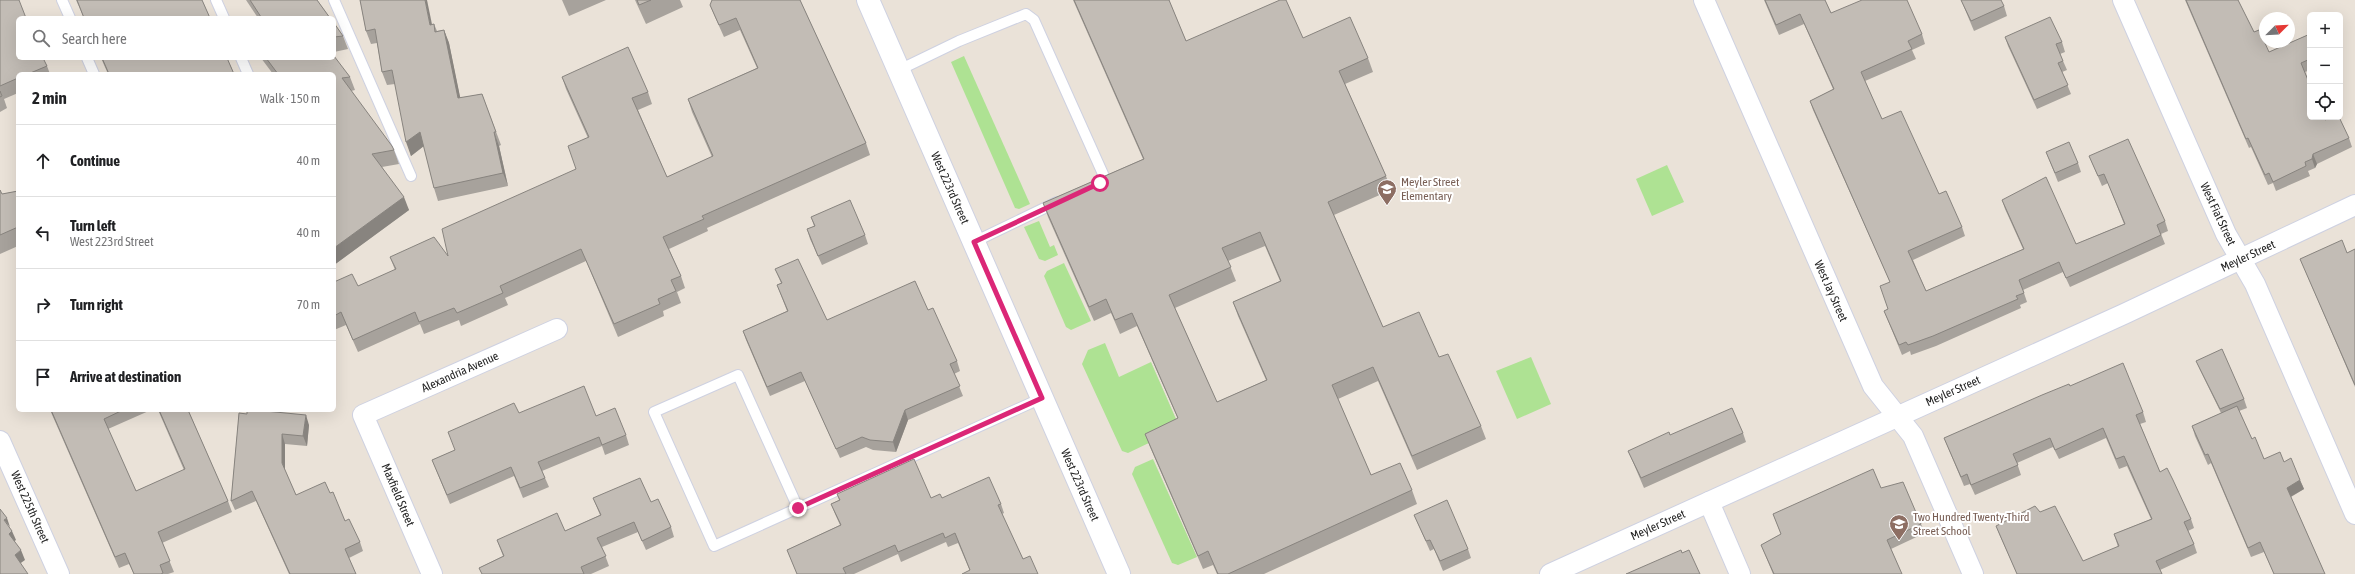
<!DOCTYPE html>
<html lang="en">
<head>
<meta charset="utf-8">
<style>
  :root { --surface:#fff; --page:#f2f2f2; --text:#202124; --muted:#757577; --line:#e0e0e0 }
  body { margin:0; font-family:"Asap Condensed",sans-serif; background:var(--page); color:var(--text) }
  .controls { position:absolute; right:12px; top:12px; display:grid; overflow:hidden; border-radius:6px; box-shadow:0 4px 16px #0002 }
  .controls button { width:36px; height:36px; display:grid; place-items:center; padding:0; border:0; border-bottom:1px solid var(--line); background:var(--surface); color:var(--text); font:20px sans-serif }
  .compass { position:absolute; left:2259px; top:12px; width:36px; height:36px; border-radius:50%; background:var(--surface); box-shadow:0 4px 16px #0002; rotate:66deg }
  .stop { position:absolute; width:12px; height:12px; margin:-9px; border:3px solid #db2777; border-radius:50%; background:#fff }
  .stop.end { background:#db2777; border-color:#fff; box-shadow:0 1px 4px #0008 }
  .list { margin:0; padding:0; list-style:none }
  h2 { display:flex; justify-content:space-between; align-items:center; height:52px; margin:0; padding:0 16px; font-size:17px }
  h2 small { font-size:13px; font-weight:400; color:var(--muted) }
  .list li { display:grid; grid-template-columns:26px 1fr auto; gap:12px; align-items:center; box-sizing:border-box; height:72px; padding:0 16px; border-top:1px solid var(--line) }
  .list b { display:block; font-size:15px; white-space:nowrap }
  .list p { margin:0; font-size:13px; white-space:nowrap; color:var(--muted) }
  .list em { font-size:13px; font-style:normal; color:var(--muted) }
  .icon { flex:none; width:22px; height:22px; fill:none; stroke:currentColor; stroke-width:2; stroke-linecap:round; stroke-linejoin:round }
  .map { position:relative; flex:none; width:2355px; height:574px; overflow:hidden }
  .search { position:absolute; background:var(--surface); box-shadow:0 4px 16px #0002; left:16px; top:16px; width:320px; height:44px; display:flex; align-items:center; gap:10px; box-sizing:border-box; padding:0 14px; border-radius:6px; color:var(--muted); font-size:15px }
  .panel { position:absolute; background:var(--surface); box-shadow:0 4px 16px #0002; left:16px; top:72px; width:320px; height:340px; border-radius:6px }
  .map>svg:first-child { display:block }
  .green { fill:#aee293 }
  .lines { fill:none; stroke-linecap:round; stroke-linejoin:round }
  .lane-casing { stroke:#ced1e1; stroke-width:12 }
  .street-casing { stroke:#ced1e1; stroke-width:22 }
  .secondary-casing { stroke:#ced1e1; stroke-width:24 }
  .lane { stroke:#fff; stroke-width:10 }
  .street { stroke:#fff; stroke-width:20 }
  .secondary { stroke:#fff; stroke-width:22 }
  .wall { fill:#a7a29c; fill-rule:evenodd }
  .shaded-wall { fill:#88847f }
  .building { fill:#c2bcb5; stroke:#88847f; fill-rule:evenodd }
  .route { stroke:#db2777; stroke-width:5 }
  .labels { text-anchor:middle; dominant-baseline:central; stroke-width:4; stroke-linejoin:round; paint-order:stroke }
  .education-label { font-size:12px; fill:#785e54; stroke:#fff; text-anchor:start }
  .street-label { font-size:12px; fill:#272727; stroke:#fff }
</style>
</head>
<body>
<div class="map">
<svg width="2355" height="574" viewBox="0 0 2355 574">
  <rect width="100%" height="100%" fill="#eae2d8"/>
  <g class="green">
    <path d="M964,56l66,148 -11,5 -4,-1 -64,-146z"/>
    <path d="M1667,165l17,37 -32,14 -16,-37z"/>
    <path d="M1039,221l11,26 4,-2 4,10 -13,6 -6,-2 -15,-32z"/>
    <path d="M1064,263l27,58 -20,9 -5,-3 -22,-51 3,-5z"/>
    <path d="M1105,343l14,34 32,-15 29,66 -52,25 -6,-2 -40,-87 6,-14z"/>
    <path d="M1531,357l20,47 -34,15 -21,-48z"/>
    <path d="M1153,459l44,98 -19,8 -6,-2 -40,-89 3,-7z"/>
  </g>
  <g class="lines">
    <defs>
      <g id="lane">
        <path d="M62,0l8,18"/>
        <path d="M216,0l8,18"/>
        <path d="M334,0l77,176"/>
        <path d="M87,58l7,16"/>
        <path d="M241,58l7,16"/>
        <path d="M899,70l60,-29 67,-27 8,6 69,154 -3,9 -6,3"/>
        <path d="M974,242l83,-40"/>
        <path d="M798,508l-60,-133 -84,37 60,134 328,-148"/>
      </g>
      <g id="street">
        <path d="M1704,0l169,386 40,50 60,138"/>
        <path d="M2123,0l103,234 29,50 100,230"/>
        <path d="M0,441l59,133"/>
        <path d="M1709,502l31,72"/>
        <path d="M432,574l-69,-159 194,-86"/>
        <path d="M1550,574l574,-260 231,-109"/>
      </g>
      <path id="secondary" d="M868,0l251,574"/>
    </defs>
    <use href="#lane" class="lane-casing"/>
    <use href="#street" class="street-casing"/>
    <use href="#secondary" class="secondary-casing"/>
    <use href="#lane" class="lane"/>
    <use href="#street" class="street"/>
    <use href="#secondary" class="secondary"/>
  </g>
  <g class="wall">
    <path d="M0,0l47,66 3,8h-32v19l-14,6 3,9 -7,4z"/>
    <path d="M76,0h126l8,18h-126z"/>
    <path d="M246,0h71l13,18h-72z"/>
    <path d="M360,0l72,25 2,-1 3,7 7,-1 5,13 11,55 22,-4 19,51 -2,1 9,40 -70,15 -4,-13 -10,-42 -13,10 -16,-72 -8,1 -5,-13 -5,-29 -6,1 -5,-13z"/>
    <path d="M562,0h44l-37,16z"/>
    <path d="M635,0h45l3,7 -37,17z"/>
    <path d="M800,0l66,143 4,12 -163,73 1,3 -39,18 12,27 4,12 -8,4 4,11 -18,8 1,5 -46,21 -32,-76 -81,37 3,7 -47,21 -2,-6 -35,14 -4,-10 -62,28 -12,-27 -12,5v-48l24,4 37,-16 -5,-13 58,-1 128,-87 12,-31 -22,-49 -4,-12 86,15 4,12 -14,6 29,67 45,-20 -20,-45 -4,-13 69,-31 -17,-38 -16,7 -9,-20 -5,-12z"/>
    <path d="M1073,0h96l17,41 117,-3 65,20 5,14 -28,12 41,92 5,14 -57,25 49,112 56,30 42,69 5,13 -69,31 -39,-89 -40,18 33,76 41,15 5,14 -153,70h-47l-4,-9 -10,4 -53,-122 -5,-13 33,-15 -41,-93 -17,8 -9,-21 -17,8 -46,-104 -5,-14 100,-44zM1265,246l15,35 -47,21 5,14 28,64 -49,22 -42,-94 61,-27 -8,-20z"/>
    <path d="M1764,0h61l6,13 91,21 3,10 -13,6 4,9 -51,22 17,38 57,75 23,33 3,9 -52,24 13,31 97,-42 -18,-40 -3,-9 74,44 48,-20 -16,-41 -6,3 -13,-30 76,65 3,10 -7,3 4,10 -95,43 -7,-15 -40,18 4,12 -7,3 1,3 -85,38 -25,9 -1,-4 -8,4 -18,-44 4,-2 2,-27 -77,-172 -3,-9 23,-12 -29,-65 -25,11z"/>
    <path d="M1961,0l43,6 3,10 -33,15z"/>
    <path d="M2185,0h53l16,32 15,20 41,-18v36l-5,2 20,48 24,18 3,9 -35,17 -2,4 -7,3 2,5 -34,15 -3,-8 -5,2 -17,-38 -2,1z"/>
    <path d="M334,23l9,13 5,13 -14,3z"/>
    <path d="M2005,37l57,5 3,10 -5,2 7,16 -5,2 9,22 -34,15 -29,-63z"/>
    <path d="M101,58h126l7,16h-126z"/>
    <path d="M261,58h73l16,19 5,13 -4,1 43,59 5,14 -17,3 27,43 -75,55v-191h-61z"/>
    <path d="M2046,152l32,11 3,9 -23,10z"/>
    <path d="M0,190l2,4 16,-3v55l-18,8z"/>
    <path d="M811,217l54,18 3,9 -46,21 -12,-26 -3,-10 7,-3z"/>
    <path d="M2355,249v138l-51,-119 -4,-9 47,-6z"/>
    <path d="M775,269l52,51 101,-10 29,51 3,10 -6,3 9,22 -55,24 -12,32 -23,-2 -7,-3 -26,11 -35,-77 -35,15 -24,-56 -3,-9 44,-20 -10,-26 4,-2z"/>
    <path d="M2196,361l48,38 3,9 -8,3 13,28 12,20 20,3 16,18 4,9 -13,8 34,77h-51l-10,-22 -13,5 -40,-94 -3,2 -13,-29 -3,-10 29,-13 -21,-43z"/>
    <path d="M2070,386l73,26 3,10 -6,2 20,48 31,47 3,9 -6,3 6,13 3,9 -37,17 2,4h-145l-17,-38 -4,-10 87,35 35,-14 -4,-13 37,-15 -24,-53 -8,3 -13,-31 -47,21 -6,-12 -36,16 4,12 -46,20 -5,-11 -6,2 -20,-48z"/>
    <path d="M50,410h101l-43,19 28,62 48,-21 -26,-60h30l40,91 4,11 -70,31 12,29 -6,2h-34l-5,-10 -10,4z"/>
    <path d="M239,413l70,12 -2,21 -22,-2v27l11,24 34,-2 15,28 15,21 3,9 -14,7 7,16h-67l-33,-73 -21,9 -4,-9z"/>
    <path d="M519,413l77,3 30,19 3,10 -24,10 -3,-9 -60,25 7,16 -26,11 -9,-22 -64,28 -18,-44 23,-10z"/>
    <path d="M1743,433l3,9 -102,46 -12,-28 -4,-9 42,-16z"/>
    <path d="M1881,488l40,36 4,9 -34,16 11,25h-129l-12,-29 20,-11 -8,-20z"/>
    <path d="M837,494l94,4h11l59,6 3,9 -2,1 21,45 15,15 -68,-3 -12,-28 -10,4 -2,-5 -45,20 -3,-8 -44,20h-57l-10,-24 53,-25 -5,-11 -4,-10 8,-4z"/>
    <path d="M593,498l58,4 20,25 3,10 -28,13 -8,-18 -36,15 7,19 -18,8h-109l-3,-6 24,-12 -6,-16 68,-9 35,-16z"/>
    <path d="M1414,515l54,34 3,9 -28,13 -9,-22 -4,2z"/>
  </g>
  <g class="shaded-wall">
    <path d="M425,0h2l8,39 -5,-14z"/>
    <path d="M444,30l5,13 14,68 -5,-13z"/>
    <path d="M420,132l5,13 -14,11 -5,-14z"/>
    <path d="M494,132l5,14 9,40 -5,-13z"/>
    <path d="M2313,154l4,10 -2,4 -3,-9z"/>
    <path d="M404,197l5,13 -75,55v-17z"/>
    <path d="M905,410l3,10 -12,32 -3,-10z"/>
    <path d="M306,415l3,10 -2,21 -4,-10z"/>
    <path d="M282,434l3,10v29l-3,-10z"/>
    <path d="M2300,480l4,9 -14,8 -3,-9z"/>
    <path d="M7,518l3,9 -6,-7z"/>
    <path d="M12,531l4,9 -4,3 -3,-9z"/>
    <path d="M21,550l4,10 -7,5 -3,-10z"/>
  </g>
  <g class="building">
    <path d="M0,0h19l7,18h-8v40h25l4,8 -19,8h-10v4l-18,8z"/>
    <path d="M77,0h125l8,18h-126z"/>
    <path d="M250,0h67l13,18h-70l1,-1z"/>
    <path d="M360,0h65l5,25 4,-1 1,8 9,-2 14,68 24,-4 14,38h-2l9,41 -69,15 -14,-56 -14,10 -14,-72 -10,2 -7,-43 -9,2z"/>
    <path d="M637,0h14l-12,5z"/>
    <path d="M712,0h88l66,143 -164,73 2,3 -41,18 18,39 -10,4 5,11 -18,8 2,5 -46,20 -33,-75 -81,37 3,7 -46,20 -3,-5 -35,14 -4,-10 -62,28 -12,-28 -7,4v-34l18,-8 6,12 38,-17 -6,-12 44,-20 14,19 -6,-27 134,-60 -8,-23 21,-9 -27,-60 66,-30 20,45 -16,6 35,79 46,-21 -25,-57 70,-31 -22,-50 -17,7 -9,-20z"/>
    <path d="M1074,0h95l17,41 94,-41h6l17,38 47,-21 18,41 -29,13 47,105 -58,26 55,125 36,-15 20,45 9,-3 33,72 -69,30 -39,-89 -41,18 39,90 29,-12 12,27 -184,84h-10l-10,-23 -10,5 -53,-122 33,-16 -46,-105 -17,7 -9,-21 -17,8 -46,-104 101,-44zM1260,232l21,49 -48,21 34,78 -50,22 -48,-107 62,-28 -9,-19z"/>
    <path d="M1765,0h60l6,13 31,-13h45l15,34 -14,7 4,8 -51,23 21,47 19,-8 38,83 7,-3 16,36 -54,24 18,40 98,-42 -22,-49 44,-23 30,67 49,-20 -21,-50 -6,2 -9,-20 39,-17 37,82 -8,4 4,10 -95,43 -7,-16 -40,18 5,13 -8,3 2,3 -85,37 -25,9 -2,-3 -7,3 -15,-34 4,-2 -8,-23 10,-4 -80,-181 24,-12 -34,-75 -24,11z"/>
    <path d="M1961,0h40l3,6 -33,15z"/>
    <path d="M2186,0h52l16,32 5,-2 10,22 41,-18v25l-9,4 9,22v32h13l2,3 7,-3h7l10,21 -36,16 -1,5 -7,3 1,4 -33,16 -4,-9 -4,2 -17,-37 -2,1z"/>
    <path d="M2050,17l12,25 -6,2 7,17 -5,2 10,22 -34,15 -29,-63z"/>
    <path d="M334,23l9,13 -9,1z"/>
    <path d="M334,56l16,21 -8,1 50,68 2,4 -22,4 32,43 -70,51v-174h-56l-12,-16h68z"/>
    <path d="M102,58h125l7,16h-125z"/>
    <path d="M0,91l2,5 -2,1z"/>
    <path d="M2069,142l9,21 -23,10 -9,-21z"/>
    <path d="M0,190l2,4 16,-3v36l-18,8z"/>
    <path d="M850,200l15,35 -47,21 -11,-27 8,-3 -4,-9z"/>
    <path d="M2342,240l5,13 8,-4v136l-55,-126z"/>
    <path d="M798,259l29,61 88,-39 13,29 5,-2 24,53 -7,3 10,22 -55,24 -12,32 -23,-2 -8,-3 -26,12 -35,-77 -34,15 -24,-56 45,-20 -11,-26 5,-2 -7,-14z"/>
    <path d="M2222,349l22,50 -24,10 -24,-48z"/>
    <path d="M2123,363l20,49 -7,3 24,57 7,-4 6,12 18,39 -7,3 10,22 -38,17 6,13h-145l-21,-48 39,-20 5,6 15,-6 28,55 36,-15 -5,-12 38,-15 -28,-63 -8,3 -13,-31 -48,22 -5,-12 -37,16 5,11 -47,20 -4,-11 -6,3 -17,-39 98,-43 27,-11 1,2z"/>
    <path d="M584,386l12,30 19,-8 11,27 -24,10 -3,-8 -61,25 7,16 -25,10 -9,-21 -64,28 -15,-35 23,-10 -7,-18 66,-29 5,10z"/>
    <path d="M2237,406l15,33 3,-2 9,22 16,-7 4,10 7,-4 9,22 -13,8 38,86h-51l-14,-32 -12,6 -40,-94 -3,1 -13,-29z"/>
    <path d="M1732,408l11,25 -102,45 -13,-27 41,-19 1,3z"/>
    <path d="M51,410h72l-19,9 32,72 49,-22 -26,-59h29l40,91 -70,31 12,29 -10,4 3,8 -2,1h-27l-9,-21 -10,4z"/>
    <path d="M247,410h8l51,5 -3,21 -21,-2v29l14,32 29,-13 5,11 3,-1 12,29 4,-2 11,23 -15,7 11,25h-66l-38,-83 -21,10 8,-88 8,1z"/>
    <path d="M914,459l17,39 9,-4 2,4 47,-21 12,27 -3,1 25,54 7,-3 8,18h-76l8,-4 -15,-37 -10,5 -2,-5 -45,19 -3,-7 -52,23 3,6h-49l-10,-24 54,-25 -10,-21 9,-4 -3,-6z"/>
    <path d="M1873,469l8,19 22,-6 18,42 -34,16 15,34h-128l-13,-29 20,-11 -8,-20z"/>
    <path d="M640,478l11,24 7,-3 13,28 -29,14 -8,-19 -37,16 9,18 -25,11 3,7h-102l-3,-6 25,-12 -7,-16 60,-27 8,18 36,-16 -8,-17z"/>
    <path d="M1447,500l21,49 -28,12 -10,-21 -4,1 -12,-26z"/>
    <path d="M0,509l7,9 -3,2 8,11 -3,3 12,16 -6,5 13,19h-28z"/>
    <path d="M1681,550l1,3 7,-3 11,24h-74z"/>
  </g>
  <g class="lines">
    <path class="route" d="M798,508l244,-110 -68,-156 126,-59"/>
  </g>
  <defs>
    <symbol id="school-pin" viewBox="-11 -11 22 30"><path d="M0 17L-7.5 6A9.5 9.5 0 1 1 7.5 6Z" fill="#8d6e63" stroke="#fff"/><path d="M0-5L7-2L0 1L-7-2ZM-4 1L0 2.5L4 1V4Q0 6-4 4Z" fill="#fff"/></symbol>
  </defs>
  <g fill-rule="evenodd">
    <use href="#school-pin" x="1376" y="178" width="22" height="30"/>
    <use href="#school-pin" x="1888" y="513" width="22" height="30"/>
  </g>
  <g class="labels">
    <g class="education-label">
      <text x="1401" y="182">Meyler Street<tspan x="1401" dy="14">Elementary</tspan></text>
      <text x="1913" y="517">Two Hundred Twenty-Third<tspan x="1913" dy="14">Street School</tspan></text>
    </g>
    <g class="street-label">
      <text transform="translate(950 188) rotate(66)">West 223rd Street</text>
      <text transform="translate(2218 214) rotate(65)">West Fiat Street</text>
      <text transform="translate(2248 256) rotate(-25)">Meyler Street</text>
      <text transform="translate(1831 291) rotate(66)">West Jay Street</text>
      <text transform="translate(460 372) rotate(-24)">Alexandria Avenue</text>
      <text transform="translate(1953 391) rotate(-24)">Meyler Street</text>
      <text transform="translate(1080 485) rotate(66)">West 223rd Street</text>
      <text transform="translate(398 495) rotate(67)">Maxfield Street</text>
      <text transform="translate(30 507) rotate(66)">West 225th Street</text>
      <text transform="translate(1658 525) rotate(-24)">Meyler Street</text>
    </g>
  </g>
</svg>
<div class="controls">
<button>+</button>
<button>−</button>
<button><svg class="icon" aria-label="locate" viewBox="0 0 24 24"><circle cx="12" cy="12" r="6"/><path d="M12 2v4M12 18v4M2 12h4M18 12h4"/></svg></button>
</div>
<svg class="compass" viewBox="-18 -18 36 36"><path d="M0-13l5 13h-10z" fill="#e53935"/><path d="M0 13l5-13h-10z" fill="#757577"/></svg>
<div class="stop" style="left:1100px;top:183px"></div>
<div class="stop end" style="left:798px;top:508px"></div>
<div class="search"><svg class="icon" aria-label="search" viewBox="0 0 24 24"><circle cx="10" cy="10" r="6"/><path d="M15 15l6 6"/></svg>Search here</div>
<section class="panel">
<h2>2 min<small>Walk · 150 m</small></h2>
<ul class="list">
<li><svg class="icon" aria-label="ahead" viewBox="0 0 24 24"><path d="M12 20V5M6 11l6-6 6 6"/></svg><div><b>Continue</b></div><em>40 m</em></li>
<li><svg class="icon" aria-label="left" viewBox="0 0 24 24"><path d="M17 20v-9H6M10 6l-5 5 5 5"/></svg><div><b>Turn left</b><p>West 223rd Street</p></div><em>40 m</em></li>
<li><svg class="icon" aria-label="right" viewBox="0 0 24 24"><path d="M7 20v-9h11M14 6l5 5-5 5"/></svg><div><b>Turn right</b></div><em>70 m</em></li>
<li><svg class="icon" aria-label="arrive" viewBox="0 0 24 24"><path d="M6 21V4h12l-3 4 3 4H6"/></svg><div><b>Arrive at destination</b></div></li>
</ul>
</section>
</div>
</body>
</html>
